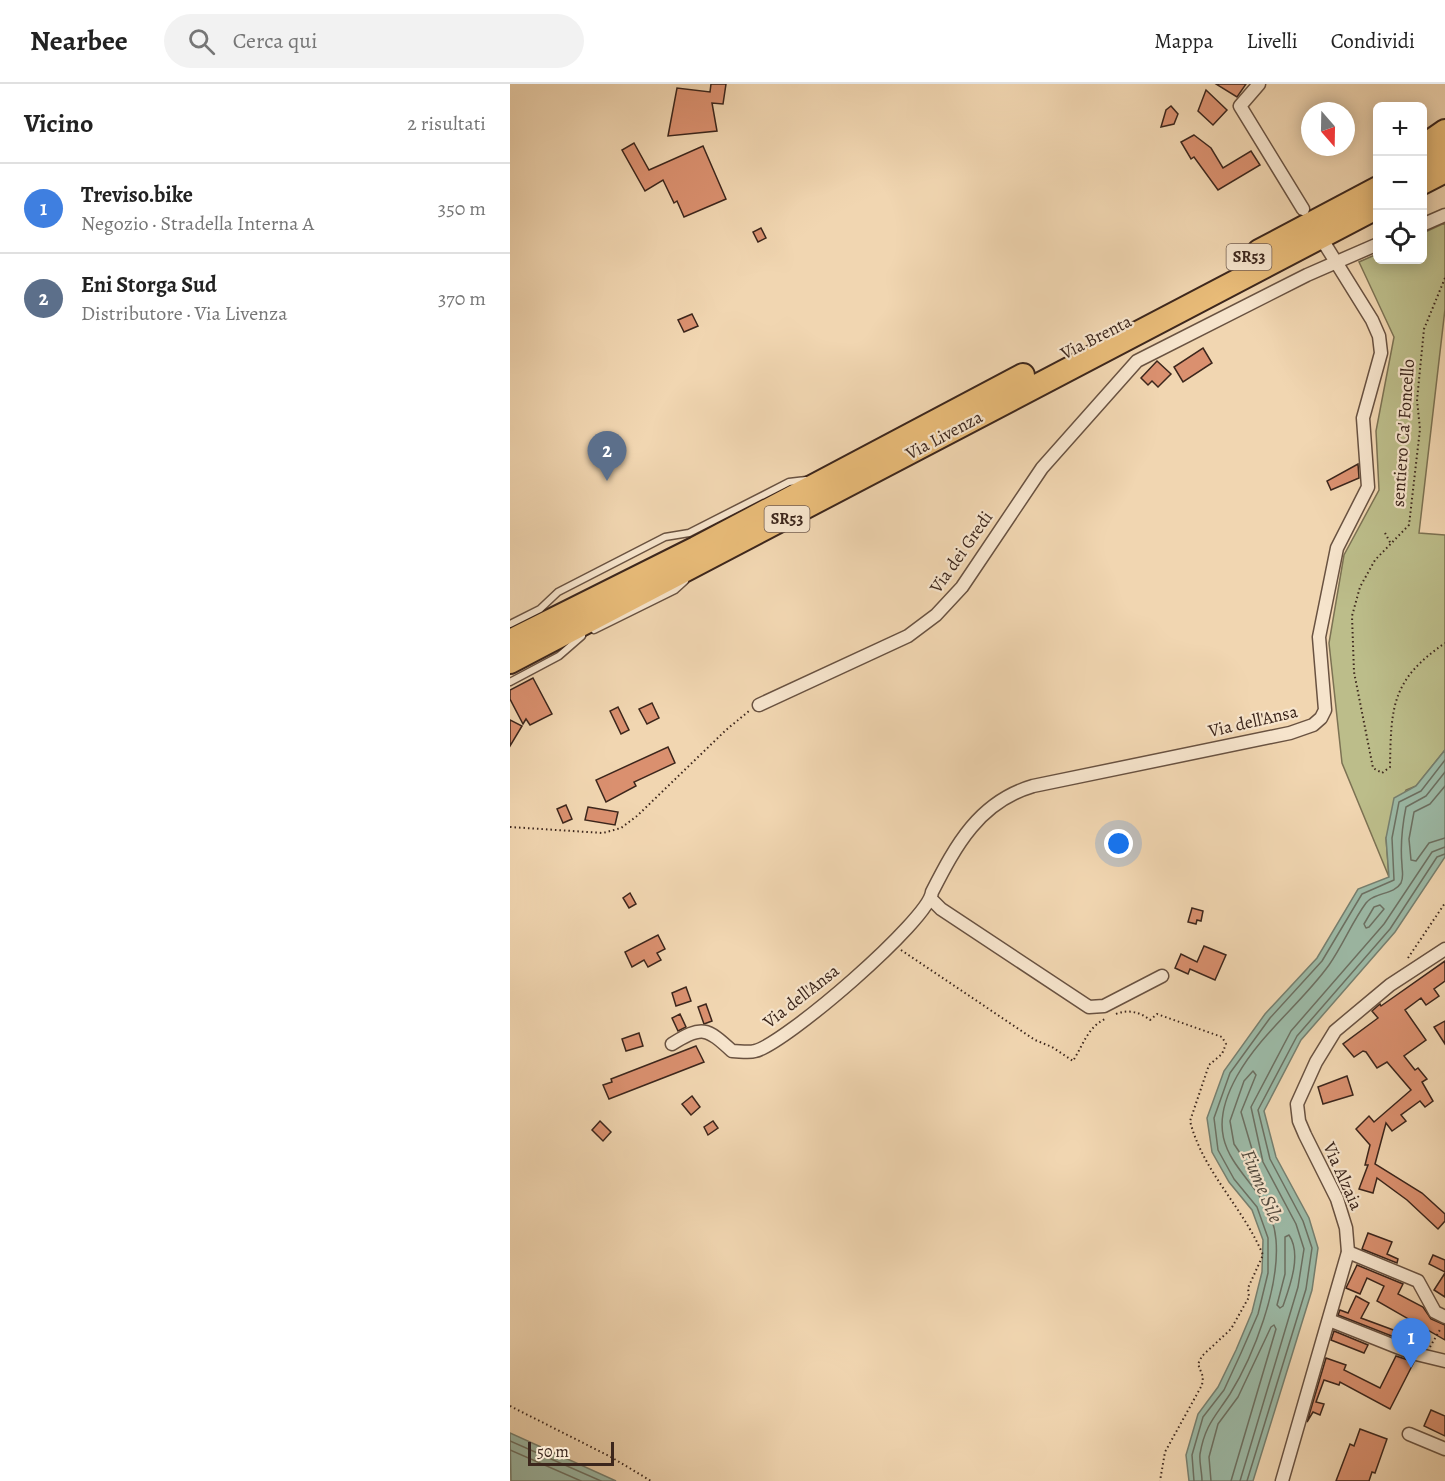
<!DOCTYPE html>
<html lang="it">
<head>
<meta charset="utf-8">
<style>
  :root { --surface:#fff; --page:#f2f2f2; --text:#222; --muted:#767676; --line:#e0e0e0; --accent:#ea580c }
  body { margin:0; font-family:Alegreya,serif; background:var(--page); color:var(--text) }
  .controls { position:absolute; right:18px; top:18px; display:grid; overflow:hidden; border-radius:9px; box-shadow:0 3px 15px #0003 }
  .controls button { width:54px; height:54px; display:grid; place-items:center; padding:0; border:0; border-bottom:2px solid var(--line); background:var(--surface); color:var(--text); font:30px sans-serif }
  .compass { position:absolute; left:791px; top:18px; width:54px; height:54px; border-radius:50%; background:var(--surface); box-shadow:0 3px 15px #0003; rotate:160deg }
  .scale { position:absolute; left:18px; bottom:15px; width:86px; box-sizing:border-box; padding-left:6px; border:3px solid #3c261c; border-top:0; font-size:16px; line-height:21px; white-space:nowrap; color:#3c261c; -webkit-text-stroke:4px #f6e4cc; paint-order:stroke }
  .you { position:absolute; left:609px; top:760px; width:21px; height:21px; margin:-15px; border:4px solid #fff; border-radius:50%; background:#1a73e8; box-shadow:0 0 0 9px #1a73e833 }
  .badge { display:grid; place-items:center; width:39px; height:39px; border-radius:50%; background:var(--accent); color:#fff; font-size:20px; font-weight:700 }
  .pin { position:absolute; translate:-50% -50px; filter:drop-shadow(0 2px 3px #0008) }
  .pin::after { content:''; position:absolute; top:32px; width:21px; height:18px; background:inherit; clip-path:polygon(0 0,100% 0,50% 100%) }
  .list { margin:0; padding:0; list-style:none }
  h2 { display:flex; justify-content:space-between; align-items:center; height:78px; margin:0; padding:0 24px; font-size:26px }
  h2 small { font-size:20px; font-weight:400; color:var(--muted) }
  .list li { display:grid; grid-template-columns:39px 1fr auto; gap:18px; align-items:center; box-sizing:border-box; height:90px; padding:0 24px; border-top:2px solid var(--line) }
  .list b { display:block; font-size:22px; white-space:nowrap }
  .list p { margin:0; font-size:20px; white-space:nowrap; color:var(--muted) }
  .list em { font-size:20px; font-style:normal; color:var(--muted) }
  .icon { flex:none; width:33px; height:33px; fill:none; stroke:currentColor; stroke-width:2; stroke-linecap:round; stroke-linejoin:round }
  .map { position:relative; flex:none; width:935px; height:1397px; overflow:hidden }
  header { display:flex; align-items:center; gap:36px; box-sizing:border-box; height:84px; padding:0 30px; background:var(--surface); border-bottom:2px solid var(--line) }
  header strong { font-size:28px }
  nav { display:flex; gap:33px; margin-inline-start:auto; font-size:21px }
  .search { width:420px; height:54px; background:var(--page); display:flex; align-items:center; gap:15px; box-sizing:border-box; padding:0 21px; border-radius:33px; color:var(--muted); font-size:22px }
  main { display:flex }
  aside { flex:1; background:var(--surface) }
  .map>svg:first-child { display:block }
  .green { fill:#bcbd8a; stroke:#7c7253; stroke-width:1.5 }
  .water { fill:#9cbaa7; stroke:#767f6f; stroke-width:1.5 }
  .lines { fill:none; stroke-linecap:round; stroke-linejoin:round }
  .shore { stroke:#6c7062; stroke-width:1.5 }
  .building { fill:#da906f; stroke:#3c261c; stroke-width:1.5 }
  .lane-casing { stroke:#695241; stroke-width:9 }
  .street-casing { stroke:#695241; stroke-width:15 }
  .highway-casing { stroke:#3c261c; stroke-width:26 }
  .path { stroke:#3c261c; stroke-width:2; stroke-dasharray:1.5 3; stroke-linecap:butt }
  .lane { stroke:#f6e4cc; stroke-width:6 }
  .street { stroke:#f6e4cc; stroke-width:12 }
  .highway { stroke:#e8bb78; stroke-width:22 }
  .labels { text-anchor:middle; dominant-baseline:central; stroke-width:4.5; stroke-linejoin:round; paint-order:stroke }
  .shield { fill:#f6e4cc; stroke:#745f51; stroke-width:1.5 }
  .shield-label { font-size:16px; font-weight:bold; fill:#3c261c }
  .street-label { font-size:18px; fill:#3c261c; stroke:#f6e4cc }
  .water-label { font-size:20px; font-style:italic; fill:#544b3f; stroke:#f6e4cc }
</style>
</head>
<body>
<header>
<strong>Nearbee</strong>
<div class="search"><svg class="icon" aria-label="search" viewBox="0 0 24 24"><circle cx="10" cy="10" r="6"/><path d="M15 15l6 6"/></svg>Cerca qui</div>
<nav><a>Mappa</a><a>Livelli</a><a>Condividi</a></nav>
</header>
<main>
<aside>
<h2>Vicino<small>2 risultati</small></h2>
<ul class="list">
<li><span class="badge" style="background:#3f7fe0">1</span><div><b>Treviso.bike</b><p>Negozio · Stradella Interna A</p></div><em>350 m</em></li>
<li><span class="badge" style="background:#5c6f8a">2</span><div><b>Eni Storga Sud</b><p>Distributore · Via Livenza</p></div><em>370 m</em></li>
</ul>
</aside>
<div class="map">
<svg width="935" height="1397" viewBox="0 0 935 1397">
  <rect width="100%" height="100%" fill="#f1d6b1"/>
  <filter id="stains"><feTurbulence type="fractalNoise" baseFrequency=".00333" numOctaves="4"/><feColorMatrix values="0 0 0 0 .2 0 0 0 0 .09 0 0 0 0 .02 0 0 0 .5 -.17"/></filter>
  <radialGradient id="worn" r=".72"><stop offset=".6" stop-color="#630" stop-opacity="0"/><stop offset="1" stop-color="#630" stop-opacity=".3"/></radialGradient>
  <path class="green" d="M935,139v86l-26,224 26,2v215l-29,36 -10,4 -20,48 3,39 -47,-114 -13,-120 15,-88 35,-65 -3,-59 18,-94 -35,-75 18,-8 1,6h44l1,-27z"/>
  <g class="water">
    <path d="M935,666v107l-50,75 -94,108 -37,71 12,46 33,61 9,30 -6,42 -59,191h-64l-3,-26 12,-41 20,-27 18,-37 16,-38 10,-40 1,-32 -11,-30 -23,-28 -17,-30 -5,-34 17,-47 41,-57 52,-56 41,-69 31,-12 -3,-39 8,-40 22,-12z"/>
    <path d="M0,1349l106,48h-105z"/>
  </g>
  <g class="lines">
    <g class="shore">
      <path d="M935,702l-15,18 -16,8 -5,27 2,21 5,1 13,-18 16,-5"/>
      <path d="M870,821l4,4 -15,18 -3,1 -2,-4 10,-17z"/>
      <path d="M743,987l3,4 -15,37 18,61 -3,4 -22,-33 -4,-23 14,-40z"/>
      <path d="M779,1151c13,19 1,51 -6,71l-3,2 -3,-3 8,-31v-37z"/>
      <path d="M0,1357l91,40"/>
      <path d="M0,1366l71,31"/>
      <path d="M684,1397l-2,-26 11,-38 21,-27 17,-37 17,-39 10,-41v-35l-11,-31 -23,-28 -16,-29 -4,-32 16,-45 40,-55 52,-57 40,-67 32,-14 -2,-42 7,-36 22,-11 24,-31"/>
      <path d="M692,1397c0,-9 -3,-19 -2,-27 5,-29 15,-37 30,-60 24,-39 50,-107 46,-154 -5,-66 -87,-78 -39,-164 24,-43 64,-72 92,-111 14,-20 23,-43 37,-62 8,-11 28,-8 35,-20 3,-6 1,-12 1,-18 -2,-21 0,-38 4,-58l20,-11 19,-24"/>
      <path d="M701,1397l-2,-24 9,-33 20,-27 33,-70 3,-2 2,4 -45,152"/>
      <path d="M730,1397l58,-194 6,-38 -8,-25 -33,-62 -12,-55 40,-76 93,-107 48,-72 13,-5"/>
      <path d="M737,1397l59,-192 6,-41 -9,-27 -33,-62 -12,-49 39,-74 93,-107 47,-72 8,-3"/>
    </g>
  </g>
  <g class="building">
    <path d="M201,0h15l-3,20 -11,-1 5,28 -49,5 9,-48 33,4z"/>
    <path d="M706,0h30l-9,13z"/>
    <path d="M696,6l21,20 -14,15 -15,-14z"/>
    <path d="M661,22l7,8 -4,10 -13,3 5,-17z"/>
    <path d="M684,51l17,13 12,20 28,-17 9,14 -42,25 -24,-33 -3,2 -10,-17z"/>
    <path d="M124,59l15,27 54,-24 23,53 -42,18 -7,-16 -3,2 -11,-23 -18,11 -23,-41z"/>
    <path d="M251,144l5,10 -8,4 -5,-10z"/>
    <path d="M182,230l6,12 -14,6 -6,-12z"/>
    <path d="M693,264l9,15 -29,19 -9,-15z"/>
    <path d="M647,277l14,13 -13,13 -6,-6 -4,4 -7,-7z"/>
    <path d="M848,380l1,14 -28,12 -4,-9z"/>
    <path d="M23,594l19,36 -22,11 -4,-6 -3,5 -13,-25v-9z"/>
    <path d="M142,619l7,15 -12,6 -8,-15z"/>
    <path d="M108,623l11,23 -8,4 -11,-23z"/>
    <path d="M0,636l12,6 -12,20z"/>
    <path d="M158,663l7,16 -41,19 2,4 -30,16 -10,-22z"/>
    <path d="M56,721l6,14 -9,4 -6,-14z"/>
    <path d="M78,723l30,5 -3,13 -30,-5z"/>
    <path d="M120,809l6,11 -7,4 -6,-10z"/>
    <path d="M682,824l11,3 -2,10 -4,-1 -1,4 -8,-2z"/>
    <path d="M148,851l7,14 -8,4 4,7 -13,7 -4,-7 -12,7 -7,-15z"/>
    <path d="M694,862l22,9 -11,25 -25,-11 -2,5 -13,-6 6,-14 16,8z"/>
    <path d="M935,877v20l-11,8 5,7 -13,9 -5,-7 -16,12 21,30 -22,16 11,14 3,-2 9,11 -5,3 11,19 -8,6 -5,-6 -19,14 5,6 -14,10 -6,-8 -11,41 47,29 23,21v7l-7,8 -31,-29 -30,-22 -4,15 -14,-4 9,-24h-3l5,-20 -14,-16 13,-13 5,6 37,-32 -24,-28 -10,6 -11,-16 -3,-1 -9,6 -11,-13 35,-26 -6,-7 8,-7 1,2z"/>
    <path d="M176,903l5,14 -15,5 -4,-13z"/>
    <path d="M196,920l6,17 -8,3 -6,-17z"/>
    <path d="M170,930l6,13 -8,4 -6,-13z"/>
    <path d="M935,937v23l-11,-17z"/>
    <path d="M129,949l4,13 -17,5 -4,-12z"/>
    <path d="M186,962l8,16 -95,37 -6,-14 9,-3 -1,-3z"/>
    <path d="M837,992l6,19 -30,9 -5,-17z"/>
    <path d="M182,1012l8,11 -9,8 -9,-11z"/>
    <path d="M90,1037l11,11 -8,9 -11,-11z"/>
    <path d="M203,1037l5,7 -10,7 -4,-8z"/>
    <path d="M858,1149l24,9 -5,12 11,5 -1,4 -35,-14z"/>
    <path d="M923,1171l12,5v12l-16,-8z"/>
    <path d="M847,1181l46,19 -5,10 25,13 8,12 14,6v15l-68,-39 7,-15 -17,-8 -7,16 -14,-6z"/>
    <path d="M935,1189v24l-11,-7z"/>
    <path d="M846,1212l13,7 -8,15 54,20 -3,6 -74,-29 2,-5 8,3z"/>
    <path d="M824,1247l34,14 -4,8 -33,-13z"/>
    <path d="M886,1272l18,6 -24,47 -50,-27 -1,3 -15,-5 -8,22 8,2 -4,11 -7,-3 -6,10 19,-64 20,7 -2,5 36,18z"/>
    <path d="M921,1326l14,6v20l-21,-10z"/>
    <path d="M850,1345l27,10 -12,34 -3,-1 -3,9h-33l14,-37 4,2z"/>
  </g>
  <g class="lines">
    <defs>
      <g id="lane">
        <path d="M0,540l30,-15 18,-17 107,-55 24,-4 100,-51 17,-2"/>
        <path d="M84,546l81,-40 10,-9"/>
        <path d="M0,598l49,-26 23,-20"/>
      </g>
      <g id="street">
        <path d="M749,0l-19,22 63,103"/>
        <path d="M912,141l23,-10"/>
        <path d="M249,621l149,-69 28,-21 26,-28 80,-119 95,-107 170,-86 71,-31"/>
        <path d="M421,815l10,10 148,98 15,-1 58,-30"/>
        <path d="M162,960c30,-19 35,-16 60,7 7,0 17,2 23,0 30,-7 174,-131 177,-159 24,-47 47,-90 101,-106l257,-53 23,-8 8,-7 4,-8 -6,-73 18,-89 31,-61 -5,-69 18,-65 -2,-17 -7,-16 -46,-74"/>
        <path d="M838,1168l70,29 17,31 10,5"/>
        <path d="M819,1236l83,33 33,8"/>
        <path d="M899,1350l36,15"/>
        <path d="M772,1397l66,-229 -2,-24 -9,-29 -32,-64 -6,-14 -2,-17 19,-42 19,-31 55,-46 55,-36"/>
      </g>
      <g id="highway">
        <path d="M912,63l23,-16"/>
        <path d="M912,80l23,-12"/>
        <path d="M912,99l23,-12"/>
        <path d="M749,167l119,-63"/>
        <path d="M0,557l186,-93 327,-173"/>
        <path d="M0,578l868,-455"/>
      </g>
    </defs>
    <use href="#lane" class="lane-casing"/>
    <use href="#street" class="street-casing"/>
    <use href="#highway" class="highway-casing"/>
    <g class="path">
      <path d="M935,194l-21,51 -7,71 3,29 -11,96 -34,35 -15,27 -8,29 2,56 19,96 9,5 8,-6c1,-62 2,-87 55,-124"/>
      <path d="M875,449l6,11"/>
      <path d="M0,743l93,6 18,-5 16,-12 89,-86 23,-19"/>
      <path d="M391,866l134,90 17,7 21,14c10,-16 15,-34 32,-42"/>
      <path d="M898,874l37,-55"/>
      <path d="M606,930c12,-5 24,-2 34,6l7,-6 65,23 4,7 -4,10 -13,11 -19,56c13,51 53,86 73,134l-15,33 1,9 -18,32 -29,27 -4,8 5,13 -1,8 -37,67 -5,29"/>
      <path d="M920,1263l11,-19"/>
      <path d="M0,1322l101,51 40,24"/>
    </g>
    <use href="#lane" class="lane"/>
    <use href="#street" class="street"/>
    <use href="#highway" class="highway"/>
  </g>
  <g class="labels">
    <g class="shield">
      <rect x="716.5" y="160" width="45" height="26" rx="4.5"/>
      <rect x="254.5" y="422" width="45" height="26" rx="4.5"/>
    </g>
    <g class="shield-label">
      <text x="739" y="173">SR53</text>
      <text x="277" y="435">SR53</text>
    </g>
    <g class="street-label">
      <text transform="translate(586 253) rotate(-27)">Via Brenta</text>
      <text transform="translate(893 349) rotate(-86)">sentiero Ca' Foncello</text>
      <text transform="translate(434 351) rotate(-28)">Via Livenza</text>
      <text transform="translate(451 468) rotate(-55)">Via dei Gredi</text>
      <text transform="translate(743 637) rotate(-13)">Via dell'Ansa</text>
      <text transform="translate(291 912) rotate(-38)">Via dell'Ansa</text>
      <text transform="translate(833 1092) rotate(66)">Via Alzaia</text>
    </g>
    <g class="water-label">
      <text transform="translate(752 1102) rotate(67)">Fiume Sile</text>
    </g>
  </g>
  <rect width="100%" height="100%" filter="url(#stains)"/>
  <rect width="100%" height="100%" fill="url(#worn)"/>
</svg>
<div class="controls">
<button>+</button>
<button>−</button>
<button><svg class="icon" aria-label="locate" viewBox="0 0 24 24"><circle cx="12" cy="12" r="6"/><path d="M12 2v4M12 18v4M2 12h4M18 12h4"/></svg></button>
</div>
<svg class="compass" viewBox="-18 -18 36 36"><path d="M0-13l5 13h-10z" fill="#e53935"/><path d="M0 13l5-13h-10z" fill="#767676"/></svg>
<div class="scale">50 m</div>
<div class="you"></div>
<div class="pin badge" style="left:901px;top:1284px;background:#3f7fe0">1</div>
<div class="pin badge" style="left:97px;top:397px;background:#5c6f8a">2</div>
</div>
</main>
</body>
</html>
